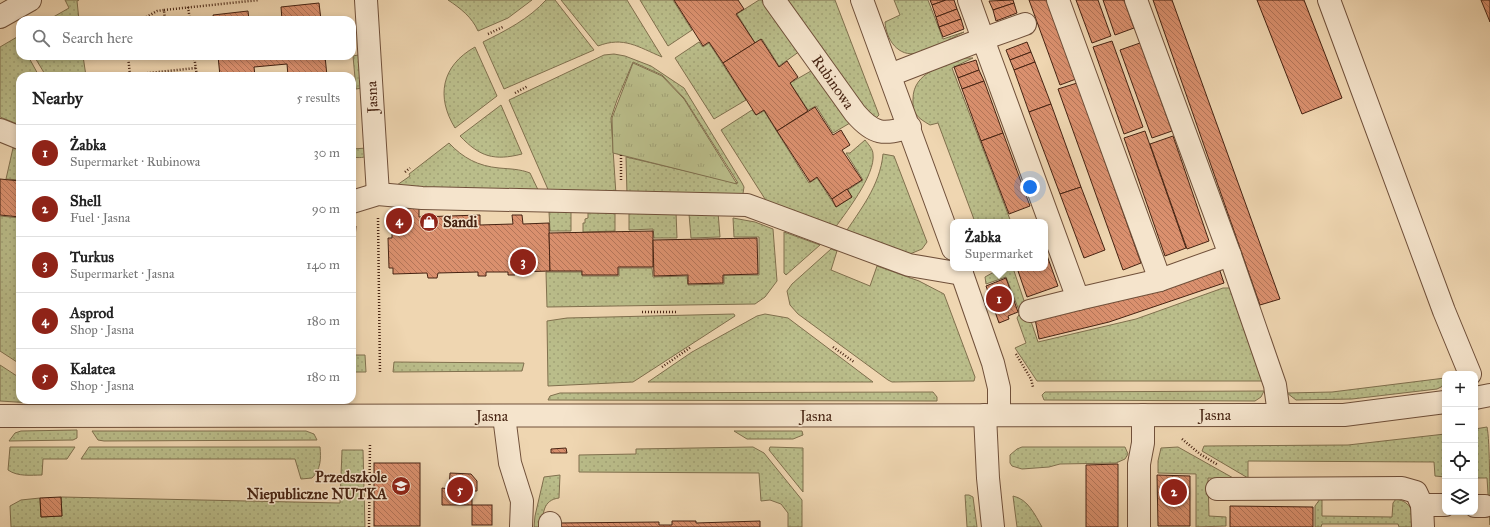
<!DOCTYPE html>
<html lang="en">
<head>
<meta charset="utf-8">
<style>
  :root { --surface:#fff; --page:#f2f2f2; --text:#222; --muted:#767676; --line:#e0e0e0; --accent:#8f2418 }
  body { margin:0; font-family:"IM FELL Great Primer",serif; background:var(--page); color:var(--text) }
  .controls { position:absolute; right:12px; bottom:12px; display:grid; overflow:hidden; border-radius:8px; box-shadow:0 2px 6px #0003 }
  .controls button { width:36px; height:36px; display:grid; place-items:center; padding:0; border:0; border-bottom:1px solid var(--line); background:var(--surface); color:var(--text); font:20px sans-serif }
  .you { position:absolute; left:1030px; top:187px; width:14px; height:14px; margin:-10px; border:3px solid #fff; border-radius:50%; background:#1a73e8; box-shadow:0 0 0 6px #1a73e833 }
  .badge { display:grid; place-items:center; width:26px; height:26px; border-radius:50%; background:var(--accent); color:#fff; font-size:13px; font-weight:700 }
  .pin { position:absolute; translate:-50% -50%; border:2px solid #fff; box-shadow:0 1px 4px #0006 }
  .popup { position:absolute; left:950px; top:219px; width:98px; height:52px; box-sizing:border-box; display:grid; place-content:center; border-radius:8px; background:var(--surface); filter:drop-shadow(0 1px 3px #0005); font-size:13px; white-space:nowrap; color:var(--muted) }
  .popup b { font-size:15px; color:var(--text) }
  .popup::after { content:''; position:absolute; left:50%; top:100%; margin-left:-8px; border:8px solid transparent; border-top-color:var(--surface) }
  .list { margin:0; padding:0; list-style:none }
  h2 { display:flex; justify-content:space-between; align-items:center; height:52px; margin:0; padding:0 16px; font-size:17px }
  h2 small { font-size:13px; font-weight:400; color:var(--muted) }
  .list li { display:grid; grid-template-columns:26px 1fr auto; gap:12px; align-items:center; box-sizing:border-box; height:56px; padding:0 16px; border-top:1px solid var(--line) }
  .list b { display:block; font-size:15px; white-space:nowrap }
  .list p { margin:0; font-size:13px; white-space:nowrap; color:var(--muted) }
  .list em { font-size:13px; font-style:normal; color:var(--muted) }
  .icon { flex:none; width:22px; height:22px; fill:none; stroke:currentColor; stroke-width:2; stroke-linecap:round; stroke-linejoin:round }
  .map { position:relative; flex:none; width:1490px; height:527px; overflow:hidden }
  .search { position:absolute; background:var(--surface); box-shadow:0 2px 6px #0003; left:16px; top:16px; width:340px; height:44px; display:flex; align-items:center; gap:10px; box-sizing:border-box; padding:0 14px; border-radius:12px; color:var(--muted); font-size:15px }
  .panel { position:absolute; background:var(--surface); box-shadow:0 2px 6px #0003; left:16px; top:72px; width:340px; height:332px; border-radius:12px }
  .map>svg:first-child { display:block }
  .grass { fill:url(#grass-dots); stroke:#80704e }
  .park { fill:url(#park-tufts); stroke:#80704e }
  .building { fill:url(#building-back-hatch); stroke:#462312 }
  .lines { fill:none; stroke-linecap:round; stroke-linejoin:round }
  .minor-casing { stroke:#70503a; stroke-width:24 }
  .path { stroke:#462312; stroke-width:2.5; stroke-dasharray:1 2; stroke-linecap:butt }
  .minor { stroke:#f5e4cc; stroke-width:22 }
  .labels { text-anchor:middle; dominant-baseline:central; stroke-width:3; stroke-linejoin:round; paint-order:stroke }
  .street-label { font-size:15px; fill:#462312; stroke:#f5e4cc }
  .poi-label { font-size:15px; font-weight:bold; fill:#462312; stroke:#f5e4cc; text-anchor:start }
</style>
</head>
<body>
<div class="map">
<svg width="1490" height="527" viewBox="0 0 1490 527">
  <defs>
    <pattern id="grass-dots" width="8" height="8" patternUnits="userSpaceOnUse"><rect width="8" height="8" fill="#babd8a"/><path d="M2 2h.1M6 6h.1" fill="none" stroke="#a1a276" stroke-width="1.8" stroke-linecap="round"/></pattern>
    <pattern id="park-tufts" width="24" height="20" patternUnits="userSpaceOnUse"><rect width="24" height="20" fill="#babd8a"/><path d="M3 7l-1-3M5 7V3M7 7l1-3M15 17l-1-3M17 17v-4M19 17l1-3" fill="none" stroke="#a1a276"/></pattern>
    <pattern id="building-back-hatch" width="6" height="6" patternUnits="userSpaceOnUse"><rect width="6" height="6" fill="#da906e"/><path d="M-1 5l2 2M0 0l6 6M5-1l2 2" fill="none" stroke="#b37559"/></pattern>
  </defs>
  <rect width="100%" height="100%" fill="#efd6b1"/>
  <filter id="stains"><feTurbulence type="fractalNoise" baseFrequency=".005" numOctaves="4"/><feColorMatrix values="0 0 0 0 .2 0 0 0 0 .09 0 0 0 0 .02 0 0 0 .5 -.17"/></filter>
  <radialGradient id="worn" r=".72"><stop offset=".6" stop-color="#630" stop-opacity="0"/><stop offset="1" stop-color="#630" stop-opacity=".3"/></radialGradient>
  <g class="grass">
    <path d="M65,0h14l-2,1 2,19h-31l21,-12z"/>
    <path d="M448,0h84l-24,18 -30,13c-6,-14 -18,-23 -30,-31z"/>
    <path d="M546,0h9l39,50 -90,39 -21,-47c22,-11 46,-23 63,-42z"/>
    <path d="M561,0h66l35,57c-24,-10 -38,-21 -64,-11z"/>
    <path d="M640,0h33l19,30 -24,16z"/>
    <path d="M759,0h3l38,51 -21,15 -17,-27 -7,4 -18,-29z"/>
    <path d="M783,0h52l44,115 -5,5 -5,1z"/>
    <path d="M894,0h34l15,39 21,-7c-13,6 -33,19 -46,21 -20,5 -32,-14 -33,-31l15,-7z"/>
    <path d="M17,37l3,5v14h8l11,20h-19v49l-20,-8v-70z"/>
    <path d="M699,42l4,5 6,-4 37,57 -32,19 -39,-61z"/>
    <path d="M475,47l22,49 -42,32c-19,-31 -14,-62 20,-81z"/>
    <path d="M363,54l7,101c-6,3 -11,3 -18,2v-8l15,-1 -5,-60 -6,1 -3,-33z"/>
    <path d="M614,54l11,2 26,10 33,22 58,95 2,4 -2,13 -115,-5 -1,-38 112,26 -54,-85 -22,-23 -29,-13 -16,38 -6,18 5,77 -66,-1 -41,-94 95,-45z"/>
    <path d="M34,56h49l3,20h-40z"/>
    <path d="M964,58h9l-21,10 59,154h-36l-37,-99 -8,2c-12,-7 -18,-11 -17,-26 0,-27 30,-33 51,-41z"/>
    <path d="M811,71l39,52 -17,10 -17,-27 -8,4 -18,-27z"/>
    <path d="M501,105l21,49c-28,7 -42,3 -62,-18z"/>
    <path d="M752,110l4,5 8,-4 45,72 8,-5 19,29 16,-10 -4,-7 15,-10 -17,-27h4l15,-13c3,4 8,9 8,14 3,21 -29,61 -41,78l-60,-22 -51,-80z"/>
    <path d="M449,143c14,15 29,23 50,25 11,1 21,1 31,5l10,21 -143,-6v-3l13,-9 -1,-2z"/>
    <path d="M13,148l7,2v30l-14,-1z"/>
    <path d="M883,154l11,2 33,86 -5,7 -17,7 -62,-20c17,-26 37,-50 40,-82z"/>
    <path d="M571,211v20h-21l-1,-19z"/>
    <path d="M588,212h27v19l-32,1v-9h2v-4l3,-1z"/>
    <path d="M629,212h47l1,26h-23l-1,-9 -24,1z"/>
    <path d="M718,212l2,25 -29,1 -2,-24z"/>
    <path d="M0,216l20,2v146l-20,-13z"/>
    <path d="M733,218l22,4 18,7 4,52 -12,16 -10,7 -208,3 -1,-35h36v4h37v-8h33l1,9 34,-1 1,9 36,-1v-9h35v-38h-25z"/>
    <path d="M784,232l36,13 -34,30 -2,-2z"/>
    <path d="M831,249l6,2 -6,19 39,16 7,-20 42,15 25,13 31,83 -1,4 -82,1 -4,-2 -90,-66 -8,-9 -3,-14 5,-7z"/>
    <path d="M992,268h21l25,74 98,-23 87,-31h9l34,93h-229l-22,-33 11,-5 -9,-25 3,-5 -14,-36 -20,7 -1,-7 9,-5z"/>
    <path d="M734,314l1,2 -102,66 -85,4 -1,-65 20,-3z"/>
    <path d="M765,314l23,4 85,64h-225l44,-30 65,-36z"/>
    <path d="M352,355h13l1,17h-14z"/>
    <path d="M394,362l130,1 -2,8 -129,1z"/>
    <path d="M0,365l20,13v22h29l-1,4 -48,-3z"/>
    <path d="M1445,378v7l-8,4 -85,10 -56,1 -9,-7 45,-1z"/>
    <path d="M1264,391l-3,6 -6,4 -211,-1 -2,-5 3,-3z"/>
    <path d="M933,392l4,5v4l-389,-1 2,-4 10,-3z"/>
    <path d="M95,400h155l1,2h-156z"/>
    <path d="M1487,427c3,11 3,81 3,98l-3,-47h-12v-49z"/>
    <path d="M77,430v8l-4,2 -64,1 6,-8 6,-2z"/>
    <path d="M92,431h214l8,3 3,6 -213,1 -6,-1z"/>
    <path d="M734,431h68l1,4 -10,4h-46z"/>
    <path d="M1445,434v43l-10,-1 -1,-14 -186,-1v17l-46,-27 2,-5 144,-1z"/>
    <path d="M10,447h65l-8,12h-24l-1,16c-11,0 -24,2 -34,-5z"/>
    <path d="M89,447h231c1,12 1,22 -8,31l-11,1 -6,-20h-214z"/>
    <path d="M753,447l11,6 38,47v27h-14v-14l-7,-9 -11,-4 -9,1 -2,-28 -180,-1v-17l57,-1v-5z"/>
    <path d="M770,447l33,1v44l-34,-42z"/>
    <path d="M1022,447h103l3,7 -3,5 -9,4 -56,1 -11,3 -27,2 -10,-3 -2,-3v-8l7,-6z"/>
    <path d="M1178,447l57,32 -27,-1 1,38 17,1v9l-30,1v-53l-38,-1v-12l3,-13z"/>
    <path d="M342,450h21l2,77h-354l-1,-21 11,-6 19,-2 1,19 21,-1 -1,-19 279,6z"/>
    <path d="M560,475l-1,23c-16,2 -16,15 -17,29h-8l1,-11 9,-39z"/>
    <path d="M965,495h4l4,2 4,30h-10z"/>
    <path d="M1013,496c15,3 22,19 29,31h-25z"/>
    <path d="M1320,499l2,1v16l70,1 1,-14 3,-4c16,3 18,14 18,28h-15l-1,-3h-76l-1,3h-6v-21z"/>
  </g>
  <path class="park" d="M633,63l29,13 22,23 53,85 -124,-31 -1,-35z"/>
  <g class="building">
    <path d="M674,0h64l6,9 -8,5 19,29 -32,20 -14,-21 -6,4z"/>
    <path d="M930,0h16l-14,5z"/>
    <path d="M946,0h8l3,9 -21,8 -4,-12z"/>
    <path d="M1013,0l1,3 -21,7 -4,-9z"/>
    <path d="M1029,0h19l28,79 -16,6z"/>
    <path d="M1076,0h22l13,36 -19,7z"/>
    <path d="M1103,0h21l10,28 -19,7z"/>
    <path d="M1153,0h19l108,299 -20,6z"/>
    <path d="M1257,0h47l38,98 -40,16z"/>
    <path d="M1481,0h9v22z"/>
    <path d="M319,3l2,17h-39l-1,-13z"/>
    <path d="M1014,3l3,10 -21,8 -3,-11z"/>
    <path d="M957,9l4,10 -22,8 -3,-10z"/>
    <path d="M248,11l1,9h-35l-1,-5z"/>
    <path d="M961,19l3,10 -21,8 -4,-10z"/>
    <path d="M761,39l18,28 8,-6 11,16 -8,6 18,28 -31,20 -13,-21 -8,5 -33,-52z"/>
    <path d="M1112,41l31,86 -19,7 -31,-87z"/>
    <path d="M1027,42l4,10 -21,8 -4,-10z"/>
    <path d="M1140,43l32,88 -20,7 -32,-88z"/>
    <path d="M1031,52l4,10 -21,8 -4,-10z"/>
    <path d="M218,56h107l2,20h-39l-1,-12 -33,3 1,9h-35z"/>
    <path d="M976,60l3,10 -21,8 -4,-11z"/>
    <path d="M1035,62l16,42 -22,8 -15,-42z"/>
    <path d="M979,70l5,11 -22,8 -4,-11z"/>
    <path d="M984,81l19,52 -22,8 -19,-52z"/>
    <path d="M1077,83l64,180 -18,7 -65,-181z"/>
    <path d="M1051,104l30,83 -21,7 -31,-82z"/>
    <path d="M815,107l18,28 8,-5 9,15 -8,5 20,30 -30,19 -15,-22 -7,5 -33,-51z"/>
    <path d="M1145,131l41,117 -21,8 -41,-118z"/>
    <path d="M1003,133l27,73 -21,8 -28,-73z"/>
    <path d="M1173,136l36,105 -22,8 -37,-105z"/>
    <path d="M0,179l20,2v36l-20,-2z"/>
    <path d="M1081,187l24,63 -21,8 -24,-64z"/>
    <path d="M847,189l5,8 -16,10 -4,-8z"/>
    <path d="M419,208v9l61,-2v10l33,-1 -1,-9h10l1,9 26,-1 1,48 -35,1v3h-7v-3h-22v4h-8v-4l-40,1 -1,5h-9l-1,-5 -34,1v-6h-4l-1,-30h4v-29z"/>
    <path d="M352,226h4l-4,49z"/>
    <path d="M653,231v36h-35v8h-36v-4h-32l-1,-38z"/>
    <path d="M757,238l1,36 -35,1v8l-35,1v-9l-34,1 -1,-36z"/>
    <path d="M1045,250l13,36 -31,11 -10,-29h28z"/>
    <path d="M1219,268l5,15 -115,39 -70,17 -4,-20z"/>
    <path d="M1006,278l12,34 -10,4 1,3 -10,4 -13,-37z"/>
    <path d="M566,448l1,5h-16v-4z"/>
    <rect x="374" y="463" width="46" height="63"/>
    <path d="M1118,464v63h-32v-62z"/>
    <path d="M450,473l21,1 6,7v10h-5v14h-30v-17l7,1z"/>
    <path d="M1157,475l33,1v50h-32z"/>
    <path d="M61,497l1,19 -21,1 -1,-19z"/>
    <rect x="472" y="505" width="20" height="20"/>
    <path d="M1230,506l83,1v20h-83z"/>
    <path d="M672,521h24v2l64,-2v6h-200v-4l99,-1v3h13z"/>
  </g>
  <g class="lines">
    <defs>
      <g id="minor">
        <path d="M366,0l12,194"/>
        <path d="M774,0l81,113c19,22 28,22 55,14"/>
        <path d="M862,0l91,249"/>
        <path d="M969,0l14,39 42,-15"/>
        <path d="M1058,0l102,280"/>
        <path d="M1136,0l94,255 45,130 4,29"/>
        <path d="M1329,0l115,311 26,63"/>
        <path d="M0,17l30,-17"/>
        <path d="M890,75l93,-36 95,260 82,-19 70,-25"/>
        <path d="M0,130l20,8"/>
        <path d="M352,202l26,-8 44,4 325,7 162,60 53,9"/>
        <path d="M960,268l33,95 6,25v27"/>
        <path d="M1030,311l48,-12"/>
        <path d="M1475,398l15,-3"/>
        <path d="M985,415l3,63 5,49"/>
        <path d="M0,416l1344,-1 101,-13"/>
        <path d="M504,416l6,47 12,38 -1,26"/>
        <path d="M1217,489l185,-1 14,4 6,13 1,22"/>
        <path d="M1422,505h23"/>
        <path d="M1475,506h10"/>
        <path d="M550,527v-4"/>
        <path d="M1139,527v-63l4,-21v-28"/>
      </g>
    </defs>
    <use href="#minor" class="minor-casing"/>
    <g class="path">
      <path d="M188,7l2,13"/>
      <path d="M164,10l95,-10"/>
      <path d="M141,20l16,-9 7,-1 1,10"/>
      <path d="M488,34l15,-7"/>
      <path d="M128,56l2,19 66,-7"/>
      <path d="M194,56l3,20"/>
      <path d="M515,93l13,-7"/>
      <path d="M621,155v25"/>
      <path d="M405,172l5,-4"/>
      <path d="M378,218l2,156"/>
      <path d="M642,312h34"/>
      <path d="M833,347l21,15"/>
      <path d="M1016,354l15,25 2,8"/>
      <path d="M662,367l29,-20"/>
      <path d="M1182,439l18,15 18,11"/>
      <path d="M369,527l1,-84"/>
    </g>
    <use href="#minor" class="minor"/>
  </g>
  <defs>
    <symbol id="shop-disc" viewBox="-11 -11 22 22"><circle r="9.5" fill="#8f2418" stroke="#f5e4cc"/><path d="M-5-2.5h2.3a2.7 3.5 0 0 1 5.4 0H5L5.5 6h-11ZM-1.5-2.5h3a1.5 2.3 0 0 0-3 0Z" fill="#fff"/></symbol>
    <symbol id="school-disc" viewBox="-11 -11 22 22"><circle r="9.5" fill="#8f2418" stroke="#f5e4cc"/><path d="M0-5L7-2L0 1L-7-2ZM-4 1L0 2.5L4 1V4Q0 6-4 4Z" fill="#fff"/></symbol>
  </defs>
  <g fill-rule="evenodd">
    <use href="#shop-disc" x="418" y="211" width="22" height="22"/>
    <use href="#school-disc" x="390" y="475" width="22" height="22"/>
  </g>
  <g class="labels">
    <g class="street-label">
      <text transform="translate(833 82) rotate(55)">Rubinowa</text>
      <text transform="translate(372 97) rotate(-93)">Jasna</text>
      <text x="1215" y="415">Jasna</text>
      <text x="492" y="416">Jasna</text>
      <text x="816" y="416">Jasna</text>
    </g>
    <g class="poi-label">
      <text x="443" y="222">Sandi</text>
      <text x="387" y="477" text-anchor="end">Przedszkole<tspan x="387" dy="17">Niepubliczne NUTKA</tspan></text>
    </g>
  </g>
  <rect width="100%" height="100%" filter="url(#stains)"/>
  <rect width="100%" height="100%" fill="url(#worn)"/>
</svg>
<div class="controls">
<button>+</button>
<button>−</button>
<button><svg class="icon" aria-label="locate" viewBox="0 0 24 24"><circle cx="12" cy="12" r="6"/><path d="M12 2v4M12 18v4M2 12h4M18 12h4"/></svg></button>
<button><svg class="icon" aria-label="layers" viewBox="0 0 24 24"><path d="M12 4l9 5-9 5-9-5zM3 14l9 5 9-5"/></svg></button>
</div>
<div class="you"></div>
<div class="pin badge" style="left:999px;top:299px">1</div>
<div class="popup"><b>Żabka</b>Supermarket</div>
<div class="pin badge" style="left:1174px;top:492px">2</div>
<div class="pin badge" style="left:523px;top:262px">3</div>
<div class="pin badge" style="left:399px;top:221px">4</div>
<div class="pin badge" style="left:460px;top:490px">5</div>
<div class="search"><svg class="icon" aria-label="search" viewBox="0 0 24 24"><circle cx="10" cy="10" r="6"/><path d="M15 15l6 6"/></svg>Search here</div>
<section class="panel">
<h2>Nearby<small>5 results</small></h2>
<ul class="list">
<li><span class="badge">1</span><div><b>Żabka</b><p>Supermarket · Rubinowa</p></div><em>30 m</em></li>
<li><span class="badge">2</span><div><b>Shell</b><p>Fuel · Jasna</p></div><em>90 m</em></li>
<li><span class="badge">3</span><div><b>Turkus</b><p>Supermarket · Jasna</p></div><em>140 m</em></li>
<li><span class="badge">4</span><div><b>Asprod</b><p>Shop · Jasna</p></div><em>180 m</em></li>
<li><span class="badge">5</span><div><b>Kalatea</b><p>Shop · Jasna</p></div><em>180 m</em></li>
</ul>
</section>
</div>
</body>
</html>
